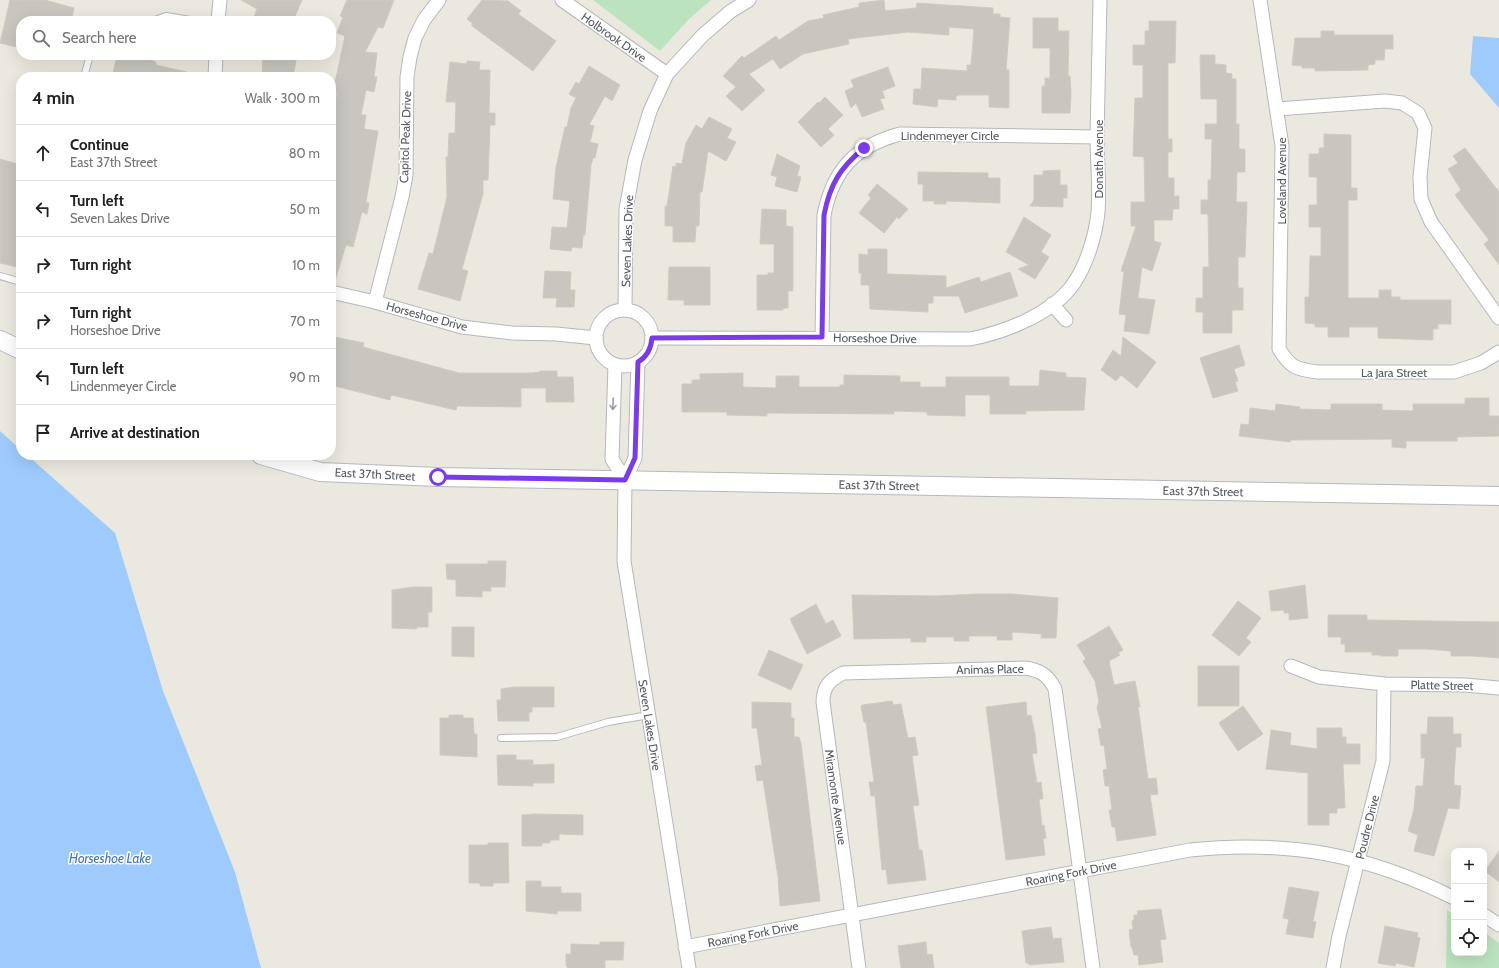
<!DOCTYPE html>
<html lang="en">
<head>
<meta charset="utf-8">
<style>
  :root { --surface:#fff; --page:#f6f6f6; --text:#202124; --muted:#757577; --line:#e0e0e0 }
  body { margin:0; font-family:Cabin,sans-serif; background:var(--page); color:var(--text) }
  .controls { position:absolute; right:12px; bottom:12px; display:grid; overflow:hidden; border-radius:8px; box-shadow:0 4px 16px #0002 }
  .controls button { width:36px; height:36px; display:grid; place-items:center; padding:0; border:0; border-bottom:1px solid var(--line); background:var(--surface); color:var(--text); font:20px sans-serif }
  .stop { position:absolute; width:12px; height:12px; margin:-9px; border:3px solid #7c3aed; border-radius:50%; background:#fff }
  .stop.end { background:#7c3aed; border-color:#fff; box-shadow:0 1px 4px #0008 }
  .list { margin:0; padding:0; list-style:none }
  h2 { display:flex; justify-content:space-between; align-items:center; height:52px; margin:0; padding:0 16px; font-size:17px }
  h2 small { font-size:13px; font-weight:400; color:var(--muted) }
  .list li { display:grid; grid-template-columns:26px 1fr auto; gap:12px; align-items:center; box-sizing:border-box; height:56px; padding:0 16px; border-top:1px solid var(--line) }
  .list b { display:block; font-size:15px; white-space:nowrap }
  .list p { margin:0; font-size:13px; white-space:nowrap; color:var(--muted) }
  .list em { font-size:13px; font-style:normal; color:var(--muted) }
  .icon { flex:none; width:22px; height:22px; fill:none; stroke:currentColor; stroke-width:2; stroke-linecap:round; stroke-linejoin:round }
  .map { position:relative; flex:none; width:1499px; height:968px; overflow:hidden }
  .search { position:absolute; background:var(--surface); box-shadow:0 4px 16px #0002; left:16px; top:16px; width:320px; height:44px; display:flex; align-items:center; gap:10px; box-sizing:border-box; padding:0 14px; border-radius:16px; color:var(--muted); font-size:15px }
  .panel { position:absolute; background:var(--surface); box-shadow:0 4px 16px #0002; left:16px; top:72px; width:320px; height:388px; border-radius:16px }
  .map>svg:first-child { display:block }
  .green { fill:#bce3bf }
  .water { fill:#9fcbfc }
  .building { fill:#c8c6bf; stroke:#cfcbbe }
  .lines { fill:none; stroke-linecap:round; stroke-linejoin:round }
  .lane-casing { stroke:#b5b7bc; stroke-width:8 }
  .street-casing { stroke:#b5b7bc; stroke-width:15 }
  .secondary-casing { stroke:#b5b8be; stroke-width:20 }
  .lane { stroke:#fff; stroke-width:6 }
  .street { stroke:#fff; stroke-width:13 }
  .secondary { stroke:#fff; stroke-width:18 }
  .oneway { stroke:#9b9da0 }
  .route { stroke:#7c3aed; stroke-width:5 }
  .labels { text-anchor:middle; dominant-baseline:central; stroke-width:3; stroke-linejoin:round; paint-order:stroke }
  .street-label { font-size:12px; fill:#585b60; stroke:#fff }
  .water-label { font-size:13px; font-style:italic; fill:#4374bd; stroke:#fff }
</style>
</head>
<body>
<div class="map">
<svg width="1499" height="968" viewBox="0 0 1499 968">
  <rect width="100%" height="100%" fill="#ebe9df"/>
  <g class="green">
    <path d="M593,0h118l-23,20 -28,31z"/>
    <path d="M1447,910l7,5v38h30v-21l15,11v25h-53z"/>
  </g>
  <g class="water">
    <path d="M1473,36l26,2v70l-29,-34z"/>
    <path d="M0,431l21,19v5h6l88,78 48,158 72,181 26,96h-261z"/>
  </g>
  <g class="building">
    <path d="M10,0h35l29,8 -3,13h-50v27l-21,-5z"/>
    <path d="M241,0h61l-9,21h-29l-10,-4 3,-8z"/>
    <path d="M347,0h47l-11,28 -5,-1 -13,25 12,1 -3,24h3l-3,15 -8,-2 -5,25h5l-2,14 14,2 -12,71 3,1 -2,11 -5,-2 -9,35 -7,-2 -12,39 -3,-1v-80l2,-11 -2,-1v-6l5,-29 -5,-1 2,-10h-2v-12l6,-40 -4,-1 12,-56 -8,-3 6,-16 -3,-1z"/>
    <path d="M482,0l26,1 13,10 -3,3 38,27 -23,30 -61,-45v-3l-5,-4z"/>
    <path d="M884,0l1,11 31,-3 1,-5 76,5v6h7v3l10,1 -4,52h3v38l-20,-1v-12h-30l-3,1v4l-18,-1 -1,8 -24,-3 1,-15h7l1,-21 45,3v-6h4l3,-36 -25,-2v8l-41,-3 -60,7 1,5 -46,10 -23,15 -7,-10 -24,15 16,16 -23,21 -16,-15 10,-9 -13,-11 19,-20 2,2 32,-22 3,4 29,-19 16,-3 -1,-3 36,-8v-4z"/>
    <path d="M1033,18h25v13h11l-1,45h2l1,17 -1,20h-28v-27h3v-8h5v-30h-17z"/>
    <path d="M1149,21h27l-1,42h-7v76h4v13h-4v26h6v18h5v13h-6l-1,11h-18v21l7,2 -9,28 -10,-4 -4,31 17,2 -6,34 -25,-3 2,-16 -7,-1 5,-42 -3,-1 15,-45h-5v-24h14l-1,-45 -11,-1 2,-58h8v-33h-10v-20h12v-14h4z"/>
    <path d="M1321,31h13v4h59v14h-8l-1,11h-9v4l-7,1v5l-53,1v-3h-13v-2l-10,-1 3,-27h26z"/>
    <path d="M139,55l13,2 -1,3 5,2v3l31,7v5h-75l5,-21 21,4z"/>
    <path d="M263,55h34l-4,22h-31z"/>
    <path d="M1200,55h15v9l11,1v8l6,1v5h4v45h3v25h6v23h-8l-1,30h11l-2,55h-7v31h5v22h-11v23h-29v-21h-7v-14h7v-31h6l-1,-53h-7v-14h7v-20h3l1,-41h-7v-15h12v-25h-16z"/>
    <path d="M467,61l13,1 -1,8h11l-1,43h6v12h-5l-2,55h-5v14l-21,75 6,2 -8,30 -42,-12 11,-36 4,1 14,-57 -1,-40h2l1,-24h6l1,-31h-10l4,-40 17,2z"/>
    <path d="M589,66l31,19 -8,16 -7,-5 -16,29 5,1 -4,16 8,2 -3,14h-2l-2,7 -6,70h-2l-1,13 -10,-1 -1,4 -21,-2 2,-22 15,1 3,-27 -17,-2 3,-32 9,-40h2l4,-19 5,-10 -7,-4 7,-12 3,2z"/>
    <path d="M888,67l7,19 -13,5 3,7 -5,1 4,10 -22,8 -6,-14 -5,5 -6,-17 9,-4 -3,-7z"/>
    <path d="M825,97l18,18 -15,14 6,6 -13,12 -23,-25 20,-20 1,1z"/>
    <path d="M709,117l23,12 -5,9 9,4 -10,19 -18,-10 -6,41h-2l-1,34h-3l-1,16h-22v-16h-8v-20h2l6,-40 3,1v-4l6,1 4,-21 10,-18 6,4z"/>
    <path d="M1324,134l27,1v53h6v12h-9v98h31v-8h12v7h9v3h51v24h-13v5h-5v11l-55,-2v-11h-29v10h-21v-10h-13v-3l-10,-1v-26h4l1,-41h11v-29h-12v-22h8v-28h-8v-23h10v-6h5z"/>
    <path d="M1465,148l34,44v73l-15,-21 5,-4 -34,-45 6,-5 -13,-21 10,-6 -5,-7z"/>
    <path d="M777,154l23,12 -3,10 4,1 -4,15 -22,-6 2,-9 -6,-2z"/>
    <path d="M0,159l21,6v103l-21,-5z"/>
    <path d="M1060,170v15h7v13h-4v9l-33,-1 4,-6v-25h9v-4z"/>
    <path d="M918,172l70,1v5h12v25l-54,-2v3h-12v-3h-11v-17h-5z"/>
    <path d="M877,184l31,25 -9,10 -2,-2 -13,16 -25,-20 12,-15 -3,-3z"/>
    <path d="M762,209l24,1v16l7,1v64h-5v17h-5v2h-26v-35h11v-2h6v-29h-14z"/>
    <path d="M1024,217l27,18 -10,17 8,5 -14,22 -17,-10 11,-4 -23,-13z"/>
    <path d="M868,249h19v25l59,2v12l33,-11 2,5 29,-10 8,24 -53,17 -6,-17h-26v7h-5v9l-58,-3 -1,-24h-8v-12h-2v-19l9,1z"/>
    <path d="M669,267h41v38h-26v-5h-16z"/>
    <path d="M545,271l26,1 -1,18h5l-1,17h-18l1,-9h-14z"/>
    <path d="M334,337l30,6 -1,4 96,26h73l8,-1v-1h17v6h16l1,25h-28v-14h-25v19l-64,-1 -1,4 -65,-15 -1,5 -59,-15v-41h2z"/>
    <path d="M1123,337l33,25 -19,26 -16,-13 -5,6 -15,-11 12,-20 8,6z"/>
    <path d="M1239,345l6,20 -11,4 4,12 -3,1 3,9 -25,7 -13,-40z"/>
    <path d="M1040,370l26,3v4l20,1 -2,32 -58,1v3h-36v-19h-25v21l-38,-1v-3l-33,-1v3l-127,-1v3l-40,-1v-3h-45v-28h10v-4h8v-6l43,-1v14l33,1v-12h23v11h41v-2h4v-10l56,1v6h20v5h26v-10h63v9h30z"/>
    <path d="M1465,398h24v18h10v20l-42,1v4h-51v7l-14,-1v-8l-101,1 -1,2 -51,-6 2,-12 8,1 1,-17 25,3 1,-7 24,3 -1,2 32,1v-6h51v6l31,1v-7h52z"/>
    <path d="M488,561h18l-1,26h-14v4h-9v6l-26,-1v-16l-9,-1 -1,-15h42z"/>
    <path d="M1305,585l3,33 -19,2v-7h-5v-3l-13,1 -2,-20z"/>
    <path d="M413,587h19v25h-4v15h-11v2l-25,-1v-38z"/>
    <path d="M978,594h34l46,4 -2,40h-15l1,-4 -30,-2v8h-15v-4h-28v5h-15v-4h-28v5h-15v-4l-57,1 -2,-44 84,1z"/>
    <path d="M1238,601l23,17 -15,20 5,4 -12,14 -27,-21z"/>
    <path d="M816,604l10,20 7,-4 8,16 -34,18 -17,-35z"/>
    <path d="M1328,615h39v5l132,2v36l-27,-2h-21v-5l-24,-2h-29v7h-18v-1h-8v-3h-27v-8h-4v-7h-13z"/>
    <path d="M1109,626l14,24 -5,3 2,2 -11,6 5,24 21,-4 5,26 -2,-1 10,73 8,-1 2,16 -8,1 6,40 -39,6 -2,-14h-3l-3,-17h3l-3,-24h-4l-2,-16 4,-1 -3,-24 -3,1 -3,-17 4,-1 -5,-20 2,-7 -4,-20 -12,-20 3,-2 -9,-14z"/>
    <path d="M452,627h22v30l-22,-1z"/>
    <path d="M769,650l34,15 -12,25 -33,-15z"/>
    <rect x="1198" y="666" width="41" height="40"/>
    <path d="M514,687h40v20h-22v5h-3v9h-31l-1,-21h4v-11z"/>
    <path d="M892,701l1,4 8,-1 7,34 7,-1 3,18 -6,1 7,49 -6,1 6,44h3l4,30 -38,4 -2,-15 -4,1 -7,-74h-4l-2,-14h5l-8,-60h-2l-3,-15 1,-2z"/>
    <path d="M752,702l39,1v15h3v19h5l2,6 19,158 -40,5 -2,-29 -15,-97 -6,1 -2,-15 7,-1 -5,-37h-5z"/>
    <path d="M1026,702l1,14 4,-1 4,20 2,18 -5,1 5,29 4,-1 2,17h-4l3,27 2,-1 2,13 -3,1 2,16 -39,5 -20,-153z"/>
    <path d="M1243,706l20,28 -25,17 -19,-28z"/>
    <path d="M449,715h14v3h10l1,16h3v23l-37,-2v-37h9z"/>
    <path d="M1428,717h25v17h8v13h-5l-2,30v8l7,1 -2,23 -11,-1 -14,48 -20,-5 4,-16 -10,-4 6,-22 2,-23h7l2,-28h-4v-24h6z"/>
    <path d="M1317,728h25v9h4v7h14v20h-17l2,44h-8v5h-8v12h-21v-52l-42,-4 5,-39 20,3 -1,12 27,4z"/>
    <path d="M497,755h19v5h17v5l21,-1v19h-21v3l-35,-1z"/>
    <path d="M535,814l48,1v20l-24,-1v6h-9v3h-8v3h-20v-31z"/>
    <path d="M488,843h20l1,40h-16v3h-13v-3h-11v-38h19z"/>
    <path d="M1499,851v31l-14,-11z"/>
    <path d="M526,881h15v6h20v6h20v18h-24v3l-31,-3z"/>
    <path d="M1289,887l30,5 -6,29 3,1 -3,16 -27,-4 3,-15 -6,-1z"/>
    <path d="M1161,909l5,30 -6,1 3,22 -24,3 -1,-10h-4l-2,-8h-1l-2,-17 4,-1 -1,-8 2,-1v-5h4l-1,-4z"/>
    <path d="M1385,926l33,7 -1,4 3,1 -6,29 -18,-4 -1,3 -17,-3z"/>
    <path d="M1051,927l2,12 8,-1 3,24 -35,3 -1,-2h-2l-4,-32z"/>
    <path d="M600,942h24l-1,18h-18v8h-37l-2,-2v-12h5v-10l29,1z"/>
    <path d="M926,942l1,13 5,-1 2,14h-33l-3,-22z"/>
  </g>
  <g class="lines">
    <defs>
      <g id="lane">
        <path d="M152,21l14,-5 30,5"/>
        <path d="M84,77l6,-22"/>
        <path d="M0,276l21,6"/>
        <path d="M501,738l56,-1 51,-15 41,-7"/>
      </g>
      <g id="street">
        <path d="M562,0l105,74"/>
        <path d="M1260,0l22,146 -3,203c12,19 17,20 38,23h137l27,-9 18,-11"/>
        <path d="M218,21l2,-21"/>
        <path d="M215,77l1,-22"/>
        <path d="M1277,109l108,-8 17,2 16,10 7,15 -5,49 1,22 10,23 68,96"/>
        <path d="M331,292l44,10 87,25 50,6 44,1 40,4"/>
        <path d="M375,302l27,-105 4,-22 1,-98 3,-20 5,-19 9,-18 15,-20"/>
        <path d="M1052,304l14,16"/>
        <path d="M625,310l1,-101 9,-49 15,-49 17,-37 36,-39 28,-24 18,-11"/>
        <circle cx="624" cy="338" r="28"/>
        <path d="M822,337l2,-122c9,-45 31,-69 76,-81l197,3"/>
        <path d="M652,338l318,1c35,-7 83,-25 104,-56 13,-19 22,-49 24,-71 2,-25 -1,-51 -1,-76 1,-45 2,-91 3,-136"/>
        <path d="M638,362l-3,96 -10,22 -1,81 65,407"/>
        <path d="M615,365l-3,94 13,21"/>
        <path d="M1291,666l28,11 65,7 81,1 34,3"/>
        <path d="M1484,915l15,10"/>
        <path d="M685,947l505,-97c98,-10 176,4 264,48"/>
        <path d="M859,968l-36,-266c0,-16 7,-22 20,-29l182,-5c15,2 23,7 30,21l38,279"/>
        <path d="M1333,968l6,-32 44,-175 1,-77"/>
      </g>
      <g id="secondary">
        <path d="M0,340l21,10"/>
        <path d="M261,455l59,17 118,5 1061,19"/>
      </g>
    </defs>
    <use href="#lane" class="lane-casing"/>
    <use href="#street" class="street-casing"/>
    <use href="#secondary" class="secondary-casing"/>
    <use href="#lane" class="lane"/>
    <use href="#street" class="street"/>
    <use href="#secondary" class="secondary"/>
  </g>
  <defs><path id="oneway-shaft" d="M-6 0H5M1.5-3L5.5 0L1.5 3" fill="none" stroke-width="1.6" stroke-linecap="round" stroke-linejoin="round"/></defs>
  <use class="oneway" href="#oneway-shaft" transform="translate(613 404) rotate(92)"/>
  <g class="lines">
    <path class="route" d="M438,477l187,3 10,-22 3,-96c9,-5 13,-14 14,-24l170,-1 2,-122c6,-31 16,-47 40,-67"/>
  </g>
  <g class="labels">
    <g class="street-label">
      <text transform="translate(614 37) rotate(35)">Holbrook Drive</text>
      <text x="950" y="135">Lindenmeyer Circle</text>
      <text transform="translate(405 137) rotate(-88)">Capitol Peak Drive</text>
      <text transform="translate(1098 159) rotate(-90)">Donath Avenue</text>
      <text transform="translate(1281 181) rotate(-90)">Loveland Avenue</text>
      <text transform="translate(627 241) rotate(-88)">Seven Lakes Drive</text>
      <text transform="translate(427 316) rotate(15)">Horseshoe Drive</text>
      <text transform="translate(875 338) rotate(1)">Horseshoe Drive</text>
      <text x="1394" y="372">La Jara Street</text>
      <text transform="translate(375 474) rotate(3)">East 37th Street</text>
      <text transform="translate(879 485) rotate(1)">East 37th Street</text>
      <text transform="translate(1203 491) rotate(1)">East 37th Street</text>
      <text transform="translate(990 669) rotate(-1)">Animas Place</text>
      <text transform="translate(1442 685) rotate(1)">Platte Street</text>
      <text transform="translate(650 725) rotate(81)">Seven Lakes Drive</text>
      <text transform="translate(836 797) rotate(82)">Miramonte Avenue</text>
      <text transform="translate(1367 827) rotate(-76)">Poudre Drive</text>
      <text transform="translate(1071 873) rotate(-11)">Roaring Fork Drive</text>
      <text transform="translate(753 934) rotate(-11)">Roaring Fork Drive</text>
    </g>
    <g class="water-label">
      <text x="110" y="858">Horseshoe Lake</text>
    </g>
  </g>
</svg>
<div class="controls">
<button>+</button>
<button>−</button>
<button><svg class="icon" aria-label="locate" viewBox="0 0 24 24"><circle cx="12" cy="12" r="6"/><path d="M12 2v4M12 18v4M2 12h4M18 12h4"/></svg></button>
</div>
<div class="stop" style="left:438px;top:477px"></div>
<div class="stop end" style="left:864px;top:148px"></div>
<div class="search"><svg class="icon" aria-label="search" viewBox="0 0 24 24"><circle cx="10" cy="10" r="6"/><path d="M15 15l6 6"/></svg>Search here</div>
<section class="panel">
<h2>4 min<small>Walk · 300 m</small></h2>
<ul class="list">
<li><svg class="icon" aria-label="ahead" viewBox="0 0 24 24"><path d="M12 20V5M6 11l6-6 6 6"/></svg><div><b>Continue</b><p>East 37th Street</p></div><em>80 m</em></li>
<li><svg class="icon" aria-label="left" viewBox="0 0 24 24"><path d="M17 20v-9H6M10 6l-5 5 5 5"/></svg><div><b>Turn left</b><p>Seven Lakes Drive</p></div><em>50 m</em></li>
<li><svg class="icon" aria-label="right" viewBox="0 0 24 24"><path d="M7 20v-9h11M14 6l5 5-5 5"/></svg><div><b>Turn right</b></div><em>10 m</em></li>
<li><svg class="icon" aria-label="right" viewBox="0 0 24 24"><path d="M7 20v-9h11M14 6l5 5-5 5"/></svg><div><b>Turn right</b><p>Horseshoe Drive</p></div><em>70 m</em></li>
<li><svg class="icon" aria-label="left" viewBox="0 0 24 24"><path d="M17 20v-9H6M10 6l-5 5 5 5"/></svg><div><b>Turn left</b><p>Lindenmeyer Circle</p></div><em>90 m</em></li>
<li><svg class="icon" aria-label="arrive" viewBox="0 0 24 24"><path d="M6 21V4h12l-3 4 3 4H6"/></svg><div><b>Arrive at destination</b></div></li>
</ul>
</section>
</div>
</body>
</html>
